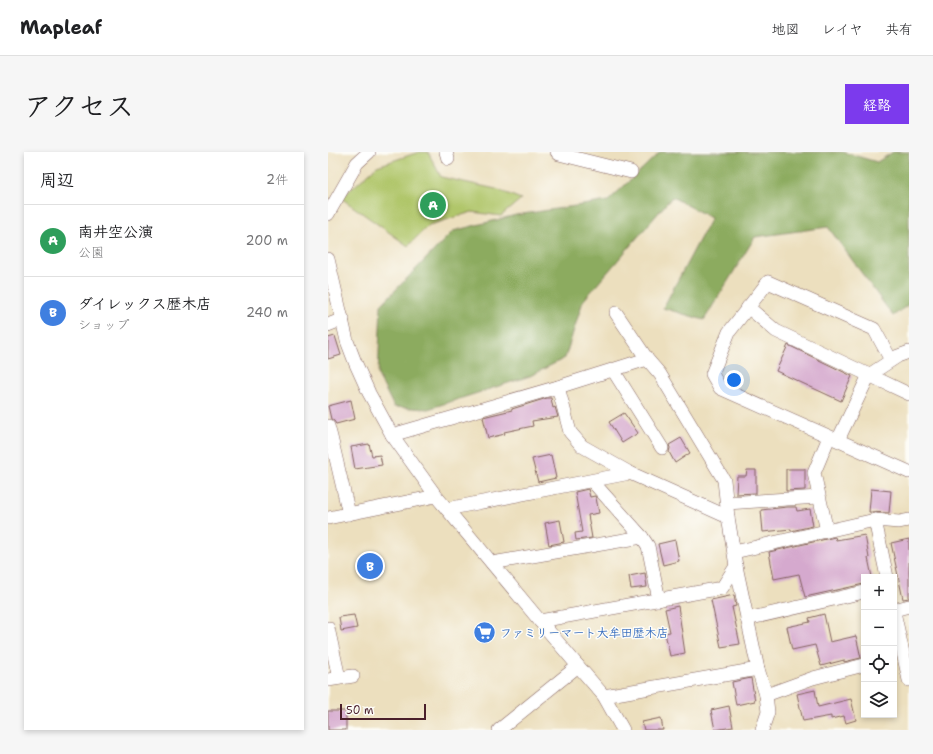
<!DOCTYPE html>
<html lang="ja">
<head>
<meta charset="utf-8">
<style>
  :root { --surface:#fff; --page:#f6f6f6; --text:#202124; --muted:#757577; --line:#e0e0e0; --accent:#7c3aed }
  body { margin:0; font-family:"Shantell Sans","Klee One",sans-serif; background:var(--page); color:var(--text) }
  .controls { position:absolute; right:12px; bottom:12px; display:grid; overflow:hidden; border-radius:0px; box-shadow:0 2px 6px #0003 }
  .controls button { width:36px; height:36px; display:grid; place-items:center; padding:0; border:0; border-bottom:1px solid var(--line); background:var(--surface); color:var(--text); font:20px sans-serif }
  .scale { position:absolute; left:12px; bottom:10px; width:86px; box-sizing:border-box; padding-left:4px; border:2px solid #4a1f2b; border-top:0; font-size:11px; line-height:14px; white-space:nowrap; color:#4a1f2b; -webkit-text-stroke:3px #fdfcf7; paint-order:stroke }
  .you { position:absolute; left:406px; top:228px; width:14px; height:14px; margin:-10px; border:3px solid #fff; border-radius:50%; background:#1a73e8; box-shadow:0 0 0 6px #1a73e833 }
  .badge { display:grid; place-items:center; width:26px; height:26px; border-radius:50%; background:var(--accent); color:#fff; font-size:13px; font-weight:700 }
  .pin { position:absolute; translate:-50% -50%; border:2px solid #fff; box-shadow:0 1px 4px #0006 }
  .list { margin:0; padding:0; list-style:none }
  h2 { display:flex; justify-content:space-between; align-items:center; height:52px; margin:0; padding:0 16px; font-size:17px }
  h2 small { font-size:13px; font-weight:400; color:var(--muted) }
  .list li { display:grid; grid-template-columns:26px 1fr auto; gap:12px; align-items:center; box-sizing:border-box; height:72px; padding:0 16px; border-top:1px solid var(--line) }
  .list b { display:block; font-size:15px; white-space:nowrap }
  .list p { margin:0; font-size:13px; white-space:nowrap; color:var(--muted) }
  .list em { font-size:13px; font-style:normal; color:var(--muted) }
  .icon { flex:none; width:22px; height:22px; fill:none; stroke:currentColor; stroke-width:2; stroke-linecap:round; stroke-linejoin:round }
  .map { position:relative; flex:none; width:581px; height:578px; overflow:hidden; border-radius:0px }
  header { display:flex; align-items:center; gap:24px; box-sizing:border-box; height:56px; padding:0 20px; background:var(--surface); border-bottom:1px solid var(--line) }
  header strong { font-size:19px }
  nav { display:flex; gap:22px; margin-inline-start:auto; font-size:14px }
  .intro { display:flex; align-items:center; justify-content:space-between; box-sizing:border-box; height:96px; padding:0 24px }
  h1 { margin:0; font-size:28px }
  .button { padding:10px 18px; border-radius:0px; background:var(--accent); color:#fff; font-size:14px; font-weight:700 }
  main { display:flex; gap:24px; padding:0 24px }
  aside { flex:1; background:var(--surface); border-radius:0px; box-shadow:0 2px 6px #0003 }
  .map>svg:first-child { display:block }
  .green { fill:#b0c66b; stroke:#7d724b }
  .forest { fill:#8cab5f; stroke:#6b6545 }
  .building { fill:#d5a9ce }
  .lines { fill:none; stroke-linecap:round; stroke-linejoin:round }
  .minor-casing { stroke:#83625e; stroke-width:14 }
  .minor { stroke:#fff; stroke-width:13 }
  .labels { text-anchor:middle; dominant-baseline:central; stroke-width:3; stroke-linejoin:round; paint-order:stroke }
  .shop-label { font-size:12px; font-weight:bold; fill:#366cbe; stroke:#fdfcf7; text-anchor:start }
</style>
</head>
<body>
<header>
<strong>Mapleaf</strong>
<nav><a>地図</a><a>レイヤ</a><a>共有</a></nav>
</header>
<div class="intro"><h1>アクセス</h1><a class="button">経路</a></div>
<main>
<aside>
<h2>周辺<small>2件</small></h2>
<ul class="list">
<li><span class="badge" style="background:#2e9e5b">A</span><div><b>南井空公演</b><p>公園</p></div><em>200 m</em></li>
<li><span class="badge" style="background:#3f7fe0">B</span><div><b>ダイレックス歴木店</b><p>ショップ</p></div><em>240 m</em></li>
</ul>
</aside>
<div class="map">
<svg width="581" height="578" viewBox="0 0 581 578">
  <rect width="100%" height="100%" fill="#fdfcf7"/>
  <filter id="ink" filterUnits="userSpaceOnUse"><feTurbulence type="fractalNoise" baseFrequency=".025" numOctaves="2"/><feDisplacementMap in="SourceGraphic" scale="8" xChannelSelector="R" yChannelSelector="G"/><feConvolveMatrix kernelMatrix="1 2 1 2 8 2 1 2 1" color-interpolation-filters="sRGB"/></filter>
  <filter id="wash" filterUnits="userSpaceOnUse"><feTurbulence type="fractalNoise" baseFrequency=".012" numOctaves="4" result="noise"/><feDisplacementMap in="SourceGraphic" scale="16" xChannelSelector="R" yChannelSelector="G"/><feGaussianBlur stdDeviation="0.9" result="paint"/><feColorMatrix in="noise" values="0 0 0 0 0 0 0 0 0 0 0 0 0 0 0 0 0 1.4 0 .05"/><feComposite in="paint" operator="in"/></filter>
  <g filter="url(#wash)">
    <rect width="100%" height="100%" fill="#ecdfbe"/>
    <path class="green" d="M91,0h9l13,25 55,12 25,10 -20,17 -29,-4 -43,13 -21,21 -67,-48 36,-32z"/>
    <path class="forest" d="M332,0h183l34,10 16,-10h16v152l-16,12 -65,-89 -73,10 -51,83 -41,-12 48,-90 -39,-21 -89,104 -18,57 -35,18 -102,33 -34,-2 -16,-32 3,-70 72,-74 63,-16 92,-14z"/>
    <g id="blocks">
      <g class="building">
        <path d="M7,184l6,19 -13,4v-21z"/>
        <path d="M460,193l64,31 -11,25 -65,-30z"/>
        <path d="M219,246h4l2,10 2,-1 3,10 -26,4 1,5 -29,6 1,2 -17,4 -5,-21 29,-7v-1z"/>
        <path d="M23,248l4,19 -19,5 -2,-3 -3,-2 -3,-13z"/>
        <path d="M296,261l14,20 -16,10 -13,-21z"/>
        <path d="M353,286l9,15 -15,10 -6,-11 1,-4 -1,-3z"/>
        <path d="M41,292l3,12 8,-1 2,10 -27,4 -4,-22z"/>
        <path d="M223,303l5,23 -18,4 -6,-23z"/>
        <path d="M458,317h19v21l-19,1z"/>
        <path d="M419,318h9v23l-20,1 1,-18h9z"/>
        <path d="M260,337l2,8 5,-1 1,2 3,15 -11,2 4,23 -16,2 -1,-7 7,-1 -7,-40z"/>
        <path d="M543,337l20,2 -2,22 -20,-1z"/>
        <path d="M459,355h9l1,4 13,-2 3,17 -22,5v-2l-28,3 -2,-22z"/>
        <path d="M232,368l4,22 -15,3 -4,-22z"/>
        <path d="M537,383l4,23h-1l4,19h-8v7l-59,13 -6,-23 -25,5 -5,-27 66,-15 1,3z"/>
        <path d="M581,387v59l-6,1 -12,-56z"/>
        <path d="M347,388l4,21 -16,4 -5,-21z"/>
        <path d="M317,421l2,14 -16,2 -2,-13z"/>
        <path d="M406,443l2,11 -4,1 8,37 -19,3 -10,-47z"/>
        <path d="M350,454l7,47 -15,3 -5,-23 5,-1 -5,-23z"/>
        <path d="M496,462l6,28 26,-6 5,22 -17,4v-2l-23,6 -6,-21 -23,5 -5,-23 23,-5 -1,-4z"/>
        <path d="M26,463l3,13 -16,3 -2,-14z"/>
        <path d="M423,526l4,23 -19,4 -4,-23z"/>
        <path d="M487,538l3,17 33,-8 5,21 -10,3 -2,-7 -13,3v-3l-28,5 -6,-27z"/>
        <path d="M401,554l4,21 -18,3 -4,-20z"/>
        <rect x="0" y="559" width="18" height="19"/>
        <path d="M333,566l2,12h-19l-2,-8z"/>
      </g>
    </g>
  </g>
  <g filter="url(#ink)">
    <use href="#blocks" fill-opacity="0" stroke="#83625e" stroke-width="1"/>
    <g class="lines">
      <defs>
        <g id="minor">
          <path d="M118,0l2,7"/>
          <path d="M229,0l2,2 72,18"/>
          <path d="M0,62l29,-51 12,-11"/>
          <path d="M0,107l19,82 8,21 14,31 23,42 44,61 104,125 38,45 26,30 19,34"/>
          <path d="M420,155l28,24 93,44 40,19"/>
          <path d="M288,161l31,46 13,15 64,106 4,37 8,49 22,103 8,26 2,17 -6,18"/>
          <path d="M0,173l15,-6"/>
          <path d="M563,208l-17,-31 -106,-47 -39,50 -17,42 8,14 189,84"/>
          <path d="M285,218l49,78"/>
          <path d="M230,235l12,45 12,14 48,27"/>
          <path d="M0,274l3,11 18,77"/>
          <path d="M64,283l166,-48 89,-28"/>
          <path d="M510,288l31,-65 29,-19 11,-4"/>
          <path d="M264,329l50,56 6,9 11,54"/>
          <path d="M399,351l92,-6"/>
          <path d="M119,357l183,-36 98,44"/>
          <path d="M0,366l108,-22"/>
          <path d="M547,368l12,57"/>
          <path d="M499,379l-13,-58 15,-36"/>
          <path d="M406,400l141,-32 24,2 10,-2"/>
          <path d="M164,411l150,-26"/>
          <path d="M566,458l15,-4"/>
          <path d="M566,460l15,68"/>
          <path d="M419,467l117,-27"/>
          <path d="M212,469l182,-33 14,-22"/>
          <path d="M0,476l11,50"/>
          <path d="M0,528l25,-4"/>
          <path d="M438,543l47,-17 51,-13"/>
          <path d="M276,544l154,-27"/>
          <path d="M171,578l79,-64"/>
        </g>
      </defs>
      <use href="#minor" class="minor-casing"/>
      <use href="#minor" class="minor"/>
    </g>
  </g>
  <defs>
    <symbol id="supermarket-disc" viewBox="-11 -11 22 22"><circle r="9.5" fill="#3f7fe0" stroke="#fdfcf7"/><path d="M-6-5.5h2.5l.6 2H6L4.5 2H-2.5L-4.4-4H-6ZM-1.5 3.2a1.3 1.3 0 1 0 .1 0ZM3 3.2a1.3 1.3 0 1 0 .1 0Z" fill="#fff"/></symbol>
  </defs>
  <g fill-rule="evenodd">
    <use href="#supermarket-disc" x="144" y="468" width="25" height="25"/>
  </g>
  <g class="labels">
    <g class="shop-label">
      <text x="172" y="481">ファミリーマート大牟田歴木店</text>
    </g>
  </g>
</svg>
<div class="controls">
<button>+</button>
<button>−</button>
<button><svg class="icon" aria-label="locate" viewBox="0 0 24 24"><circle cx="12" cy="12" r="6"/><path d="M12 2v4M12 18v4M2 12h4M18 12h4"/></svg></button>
<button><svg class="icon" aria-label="layers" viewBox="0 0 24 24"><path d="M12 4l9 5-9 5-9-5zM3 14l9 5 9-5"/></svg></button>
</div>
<div class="scale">50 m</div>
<div class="you"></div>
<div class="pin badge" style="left:105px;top:53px;background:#2e9e5b">A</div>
<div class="pin badge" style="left:42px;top:414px;background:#3f7fe0">B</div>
</div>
</main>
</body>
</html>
